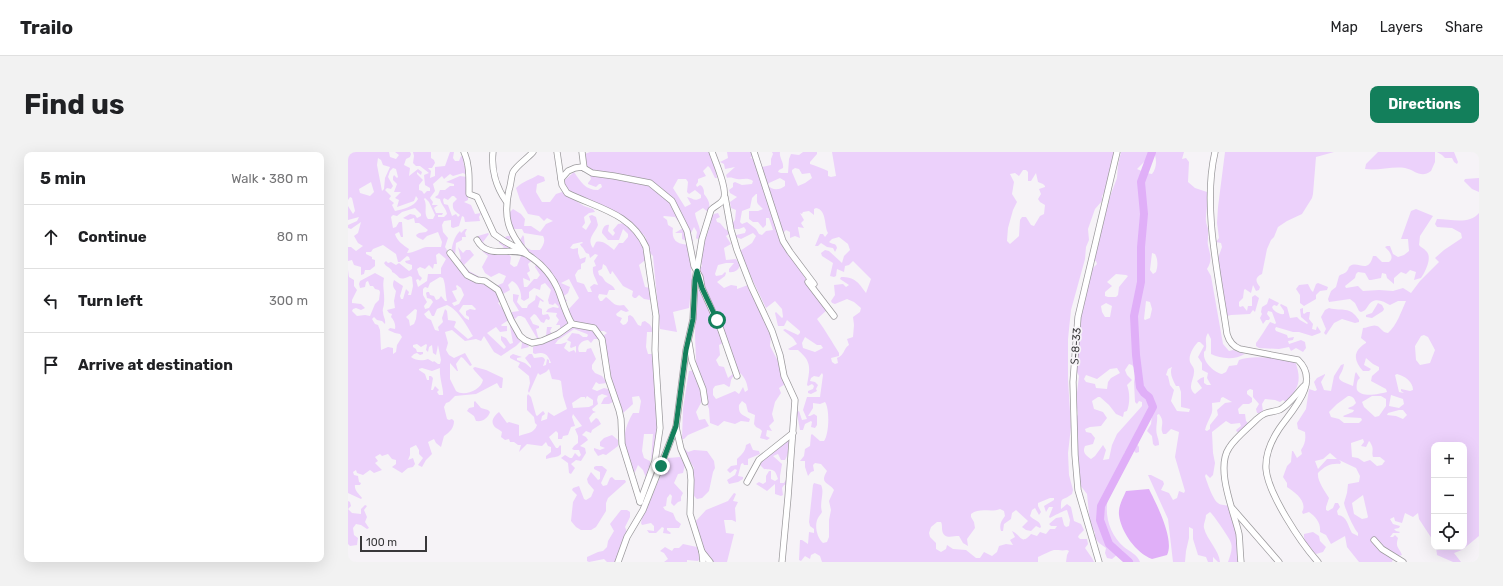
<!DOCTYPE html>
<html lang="en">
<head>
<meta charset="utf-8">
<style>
  :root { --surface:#fff; --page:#f2f2f2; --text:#202124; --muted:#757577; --line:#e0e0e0; --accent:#137f5b }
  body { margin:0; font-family:Rubik,"Noto Sans Armenian",sans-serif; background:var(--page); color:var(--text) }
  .controls { position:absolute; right:12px; bottom:12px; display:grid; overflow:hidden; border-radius:8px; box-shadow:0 4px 16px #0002 }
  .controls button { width:36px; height:36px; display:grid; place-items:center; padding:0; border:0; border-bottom:1px solid var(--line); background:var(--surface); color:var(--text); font:20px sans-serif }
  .scale { position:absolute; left:12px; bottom:10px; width:67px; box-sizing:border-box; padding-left:4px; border:2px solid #39383a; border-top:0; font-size:11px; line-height:14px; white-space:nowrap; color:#39383a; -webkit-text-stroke:3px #f6f3f7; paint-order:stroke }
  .stop { position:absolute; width:12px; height:12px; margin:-9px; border:3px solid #137f5b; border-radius:50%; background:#fff }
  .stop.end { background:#137f5b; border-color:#fff; box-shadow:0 1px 4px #0008 }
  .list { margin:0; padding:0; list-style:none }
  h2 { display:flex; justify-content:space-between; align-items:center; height:52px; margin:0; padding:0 16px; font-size:17px }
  h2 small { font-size:13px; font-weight:400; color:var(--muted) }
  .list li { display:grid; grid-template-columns:26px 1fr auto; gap:12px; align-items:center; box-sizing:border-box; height:64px; padding:0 16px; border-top:1px solid var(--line) }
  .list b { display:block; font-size:15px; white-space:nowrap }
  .list em { font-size:13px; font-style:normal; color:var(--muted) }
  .icon { flex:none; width:22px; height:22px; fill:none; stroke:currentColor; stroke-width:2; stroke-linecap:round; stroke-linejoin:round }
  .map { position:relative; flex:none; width:1131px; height:410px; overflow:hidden; border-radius:8px }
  header { display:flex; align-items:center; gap:24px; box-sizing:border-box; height:56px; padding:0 20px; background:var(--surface); border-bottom:1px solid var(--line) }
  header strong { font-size:19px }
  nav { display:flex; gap:22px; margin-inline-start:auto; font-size:14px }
  .intro { display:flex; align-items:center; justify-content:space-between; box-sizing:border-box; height:96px; padding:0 24px }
  h1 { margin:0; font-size:28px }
  .button { padding:10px 18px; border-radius:8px; background:var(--accent); color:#fff; font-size:14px; font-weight:700 }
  main { display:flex; gap:24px; padding:0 24px }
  aside { flex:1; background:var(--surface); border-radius:8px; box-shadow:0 4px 16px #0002 }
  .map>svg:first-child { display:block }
  .green { fill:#ecd1fb; fill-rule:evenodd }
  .water { fill:#e0aff8 }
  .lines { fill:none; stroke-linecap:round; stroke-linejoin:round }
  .river { stroke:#e0aff8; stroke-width:8 }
  .minor-casing { stroke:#9d9b9e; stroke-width:7 }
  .minor { stroke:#fff; stroke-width:5.5 }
  .route { stroke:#137f5b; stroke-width:5 }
  .labels { text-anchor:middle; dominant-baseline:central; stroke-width:3.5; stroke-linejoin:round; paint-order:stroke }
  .street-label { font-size:11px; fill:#39383a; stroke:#f6f3f7 }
</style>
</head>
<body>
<header>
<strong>Trailo</strong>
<nav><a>Map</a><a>Layers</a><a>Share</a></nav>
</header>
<div class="intro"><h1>Find us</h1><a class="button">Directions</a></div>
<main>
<aside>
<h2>5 min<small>Walk · 380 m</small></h2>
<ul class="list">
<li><svg class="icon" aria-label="ahead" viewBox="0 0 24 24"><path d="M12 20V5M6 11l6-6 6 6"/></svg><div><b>Continue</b></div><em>80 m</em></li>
<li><svg class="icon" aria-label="left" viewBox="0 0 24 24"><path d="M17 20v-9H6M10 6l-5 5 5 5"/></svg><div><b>Turn left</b></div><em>300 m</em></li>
<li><svg class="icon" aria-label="arrive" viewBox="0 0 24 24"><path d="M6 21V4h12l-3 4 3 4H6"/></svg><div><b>Arrive at destination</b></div></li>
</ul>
</aside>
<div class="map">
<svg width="1131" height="410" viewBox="0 0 1131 410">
  <rect width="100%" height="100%" fill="#f6f3f7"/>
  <g class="green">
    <path d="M0,0h41l1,5 6,2 3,-4 -4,-3h15l1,2 -1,3 -4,2 -2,6 6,3 -1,8 9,-7 4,3 -1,3 -4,-3v2l6,6 -4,5v5l3,1 2,3 3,-3h3v-3l-5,-3 -1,-10 5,-2 -9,-7h-4l-3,-3 1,-7 -1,-4h18v6l3,2 1,3 -3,5h-4l3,3 -1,7 5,-2v-9l10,-1 5,-14h4l-1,6 2,3h4l2,-5h2l1,10h2l1,9 -4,-2 -10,3 -3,-2 -6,5 -2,-3 -9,8 2,7 -5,7 3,4 -1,3h6l-4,3 2,5h7l-1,2h-4v2h6l3,-3c-1,-6 -6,-9 -7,-15l-4,-1 -1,-1 3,-2 2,-5h5l5,-4h4v-2l-8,-2 14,-6 7,1 1,21v2l-4,2 7,3 4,9 6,-1 -2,4 1,4 -15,1 -1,-5 -2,-1 -3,10 -6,2 -2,-1v-7l-7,1 -2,4 1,7 5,6 -3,9 5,8 1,-1c1,-9 3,-17 9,-23l1,2 4,-4h2l-2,4 1,4h-4v3l-6,3 -1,14 4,3 2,-1 -3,-12 5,6 3,-3h4l4,5 -10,10 5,6 27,15 7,-3 3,-7 -7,-3 -8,4 -6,-4 -3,-6 6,-11 -6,-5h2l-6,-11v-4l10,-3 1,1 -6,8 5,6 8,3 8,-4 -5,-4v-2l8,-5h4l-2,5 3,7 -5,4 4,5 -1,7 4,3 3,-1 4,-10 2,-1 -3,-15 3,-5 1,2 1,10 6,3h9c3,-4 6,-9 3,-14l-19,-3 -2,-4h-8l-3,-5 -2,-11 4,-4 8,5 4,5 -1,7h7l9,6 6,-8 7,-3 -6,-3 -3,3 -5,-5 -11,-2 -8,-14 -4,-12c7,-7 14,-8 22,-13l6,2 1,4 -8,3 -1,8 6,10h8l6,-8 6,-2 22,14 9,3 2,3 -6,1 -5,4 1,6 -3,4 4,3 5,-8 -2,-6 3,-1 4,2 2,8c-3,8 -12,14 -5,23l3,-6c7,-2 13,4 18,8l5,-7h4l5,-6v-3l-5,-5 -4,11h-11l-6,-7c0,-4 3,-9 7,-8l-1,6 5,5 2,-3 -2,-3 5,-6 7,-1 9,4 -55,-29 -15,-12 1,-6 9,-8c7,10 11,18 24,18l4,-3 -1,-3h-2l-3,3 -8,-3v-1l3,-4 -4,-12 -2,-13 5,-2h122c-1,11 4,15 5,26h-2l-5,-10 -2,-2 -5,5 3,5 -8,3v3l-2,3 1,2 3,-2c4,2 4,6 4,9 5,6 7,11 4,18l-5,-4 -8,5c1,8 7,16 5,25l-3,1 -1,-1 1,-6 -3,-5 -3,6 2,8h-6l-5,-2v-6h-7l8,-5 -2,-8 -3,1 -3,-4 -11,-1 -1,1 4,3 1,5 5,3c-2,14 5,16 16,17l3,35 -3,28 -16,4 4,20 -17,-3 -7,-73 -4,-4 -4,-12 1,-2 -3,-4h-2l7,27h-4l-5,4 6,22 5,1 2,9 -2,3 -6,-1 -5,-4 -3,3h-2l-2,-2 1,-5 -10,-5 -10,-14 -1,-1 -1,3h-1l-4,-8 -3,-2 -1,5 -4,2 1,4c5,2 4,4 7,7 4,3 7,3 9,8h-6l-2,5 -8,-1 -1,3 2,4h2l4,-4c7,5 8,10 18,8l5,6 -3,1 -5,-2 -5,4 1,2 5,2 -2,4 3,3 3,-1 2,-3v-5l2,-1 3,2 5,8 3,1 1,-4 3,-1c4,3 8,5 7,11h-5l-1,15 2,7h5l5,74 -4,31 -3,1 2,-26h-9l-2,17 2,7 6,3v6l-4,11 -3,-8 -5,-5 -3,7 -3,1c-7,-25 -13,-36 1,-60h6l2,-12 -2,-5 -7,1 1,7 -11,10 -11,-35 -2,-18 -2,-2 -4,-21v-2l4,-3 -3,-2h-6v8h-4l-3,4 -3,-3c-6,0 -12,6 -9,12h7l1,-3 4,-1 5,11 -4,6v4l3,4 7,3 5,7 -8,1 -3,-2 -4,7 5,2 7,-3 4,1 7,12 -6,3h-8l3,-6 4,-2 -6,-2 -4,2 -1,4 1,4 -6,5 1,2 3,1 -3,1 -4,5 2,5 5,-5 2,1 3,5 -9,6 -1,3 -5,-2 -4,4 4,2 2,3 -8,6 5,2 1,5 -5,8 -5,-1 -5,4 4,4 -4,6 -2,-1 -1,-10 -7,-5 4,-3 5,3h2l3,-5 4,4 2,-2 -2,-5h-5l-2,-1 2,-3 4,-3v-7l-3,-7 7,-3 -9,-12 -1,3 3,9 -4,1 -3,8 -5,1 -1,3h-4v-6l-2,-2 -7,6 7,11h2l2,-3 1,1v8c-3,4 -10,3 -15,5v-3l5,-4v-5l-3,-1 -2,-4 -4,4 -15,-2 -8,8 2,-7h-3l-4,-3h-4l-1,-3 -4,1 -4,-3 1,-5c-2,-2 -4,-3 -6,-4 -7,-6 -2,-12 3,-16l8,11 2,-1 10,3v11c7,-3 15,-2 18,-11l-2,-2 -1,-6 -7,-7v-14l1,-2 3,3 5,18 1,1 6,-5 1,1 1,2 -3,2 -1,5 6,-2 1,-7 6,4 13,-7 -4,-13 -2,-15 -2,-1 -7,-1 -3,-10 -3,3 -6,3 -2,-2 -9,20 -1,-2 2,-8 -1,-7 -11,-9 2,-4 -10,-5v-2l3,-2 9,3 -5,1v2l8,3 6,5v-2l-6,-8 4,-4h3l2,4 8,-1 2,1 1,2 -2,6 3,-1 1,-6 2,1v3h2c-3,-9 -7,-12 -16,-9l-2,-1v-6l6,-3 -1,-4 -13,-22 -4,-2h-3l-4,4 15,27 -8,2 1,-6 -1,-2 -5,5 -15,10 -7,-4 -10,-16 -3,5 -5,-2 -11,2 -13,-11 -7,2 3,11 -2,7 3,5 5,3 11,-5 7,12 -2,1 -7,-8 -2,-1 -5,7 2,7h-1l-7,-8v16l6,12c8,6 25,-1 27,-11l-9,-10 -1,-2 2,-1 11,3 17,8 -1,10h-2l-3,-5 -21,11 -21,2 -6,6 -3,1 -2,4 3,12 2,1 3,-1 2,2c0,7 -4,11 -10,15l-3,11 -5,-4 -2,-4 -6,3 4,12 -6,6 -4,7 -4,-2 5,-7 -4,-4v-4l-3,-5 -6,3v7l-2,5 5,-2 2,6 -2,3 -5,1 -6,5 -10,-6 4,-3v-4l-4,-1 -4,-5 -6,2 -2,-2 -5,3 3,4 -3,2 7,7 -8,3 -4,-3 -7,5 -6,-2 -1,-3 -3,2 1,3 4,1 1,6 2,1 -1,2h-5c-1,5 4,9 7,13l-1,1 -13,-6v-223l1,7 5,3v6l3,4 -5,10v3l9,1 4,4 -4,2 -5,-2 -3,1 -1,2 5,5 8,-1 5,1 5,-12 4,-4 1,-8 -1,-2 -4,-1 -2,-3h-3l-2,-5 -2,1 -1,5 -5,1 -1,-4 1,-3 15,-8 9,5c-2,8 1,16 0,25 0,3 -2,7 -1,9 0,5 3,7 2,12l-3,-3 -5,-1 -3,-3 -2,2 3,5 3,1 2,5 1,20 7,-3 5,1v6l3,-2 1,-7 5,-8 -2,-3 -5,-1 -7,-3 2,-2 5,1c1,-4 -1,-9 -4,-12l1,-3 -3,-1 -2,-3 8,-2 -1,-7 2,-10c-3,-4 -4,-6 -2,-11l9,6 -3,10 1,3h2l3,-10 3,3 -1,3h3l2,-9 -1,-9 -2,-1c-13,6 -9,0 -18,-4v-1c-2,-4 -6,-4 -8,-8l2,-2 2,2 3,-1 5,3 3,-2 10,8 3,-2v-4l-6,-2 -1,-2 5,-1 -1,-3 -2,-1 -7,6h-2l-2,-8 -13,-9 -10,4 -2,3h-5v2l6,3v2l3,1v6l-5,4h-5l-1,4 -3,1v-8l-7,-2 -2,-5 -4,1v-14h3l5,4 7,-5 -5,-3 -4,-7 4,-3 3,-11 -10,7 -3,-1v-3l9,-4 2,-4 -11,3v-14l5,8 2,-3 -3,-13 -2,-1 -2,3zM30,6l3,2 2,5 7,2 -5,11 -1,11 -2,2 -5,-26zM45,16l3,1 2,8 -1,1 -3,-3 -1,2v3l4,4 -3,8h7l-6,6 4,2 -2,7 17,-6 2,-5 2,3c-4,8 -15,10 -23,12l-3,-6 2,-2 -5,-4 2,-3 -6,-6 2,-2 4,1 2,-3 -5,-9 2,-6zM330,27h8l2,3 -1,10 2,2 6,-4 6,5v3c-7,4 -8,0 -14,-1l4,7 -6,3 -12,-19zM23,30l3,10 -4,4 -10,-3 -1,-4zM104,44h2l3,3 -4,4c-1,7 2,8 7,12l-2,2 -2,-3 -4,2 -4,-11 -4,-1 -1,-4 1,-2 4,2zM77,46l4,4 6,13 -2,4h-5c-5,-6 0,-13 -4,-20zM67,56l6,6v2l-4,2 -2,-3 -5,-1 -7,4 5,2 6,-2 1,5h4l9,7 -2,2 -7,1 -3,2 1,2 6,3 4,-4 11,-4 4,10 -1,5c-5,0 -9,0 -14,0 -5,0 -12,6 -20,6l2,-4c-6,-4 -12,-8 -14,-15l4,-2 2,5h2l-1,-15h-3l-3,5 -3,1 -2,-11 2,-2 4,1 5,-4zM234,90l1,1 -3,1 1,2 2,2 3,5 3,1 1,4 5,-4 3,1 -4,6 2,5 -3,1c-1,8 3,11 5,18l-4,-1 -4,3 2,5h-4l-4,-8 -7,-2 -2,-7 3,-5 3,-1v-5l4,-2 1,-5 -6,2 -2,-6v-5l-5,1 -3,-1 3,-4zM91,101l7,6 -5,9v6h-13l-1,7 -9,6 -2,-7 2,-1 2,2 2,-3 -3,-3 -2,-6 3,-2 5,2 4,-4 4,4 1,-5h3l-1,-9zM186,109l2,3 -1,3 5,8 -3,4h-3l-7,8h-3l-1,-9 7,3v-2l-3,-6 3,-2 -2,-7 2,-2zM92,125l3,1c3,7 2,15 4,23h-2l-4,-5 -2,3 -3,1 -2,-4 -4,-1 -1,-3h-2l-1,1 1,5 4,1 2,3 -4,6 -4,1 -1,-3 3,-4 -4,-7v-6l2,-2 3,1 2,-5zM221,127l10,19 -11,12 3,9 6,4h-6l-7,-8 1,-13 2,-1 -3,-5 4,-3 2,-6 -9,-4zM164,129c6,2 10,12 9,18l3,2 5,-3v-6l5,-4 6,2 1,-5 4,-2 6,7 -3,10 1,4 4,1 2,-2 4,4 -1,1 -5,-1 -5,2 -2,3 11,1 -1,3 3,4 -3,5h4v3l-8,6 -2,-3 2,-4h-5l-1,9 -5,3 -3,-2 -2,-8 3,-1v-2l-6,-2 -3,-6 4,-4 2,1 5,7 3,1 2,-4 3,1 1,-2 -2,-4 -5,1 -1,-1v-5l-4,-2 2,-7 3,2 1,-1 -8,-6 -1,5 -7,5 -1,3h-5l-5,-6 2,-7 -6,-1v7l6,10 -7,1 -1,7 -13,-16 1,-1h3l1,-8 7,-4 -2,-5zM109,133l4,3 3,7 -5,9 -5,2 -2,-3 5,-2 -5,-10 4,-1 1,-1 -1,-3zM99,153c11,4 21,23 26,31l-5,3 -14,-12 2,-5 -1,-1 -7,-1 -1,-9 -2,-2 -3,9 1,4 -5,5 1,4 -4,-1 -4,-10 -4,-2 -3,-4 5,-4 3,6h2l3,-7zM115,153h9l4,4 -1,1 -5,-1 -4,2v4l3,2v3l-4,-2 -6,-7zM67,157l2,1 -1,9 -2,5 -4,2 -1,-6 -3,-3zM159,169h2l4,22 -3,1 -4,-6 -5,-2v4l5,7 -2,2 -17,-16 9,-6 4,5 7,-1v-5h-5l-1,-1zM226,177l13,5 1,1 -1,2h-4l-4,-3 -7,-1 -5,7 4,2 -1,5 1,1 5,-2v7l-2,-3 -5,2 -5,-4 3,-6 -6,2h-6l3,-4zM69,192l4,3 5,-3 1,1 -1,5 2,2 1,-5 3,-2 1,8 3,2 2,-10 3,15 -1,4h-2l-4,-3 -1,1 -5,-3c-5,2 -12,2 -17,-2l3,-3 3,-1 3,2 3,-1v-2h-6l-1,-3 -3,-2v-2zM74,216l10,3 8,-3c-1,9 4,23 3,27h-4l-2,-3 2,-2 -4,-4 -2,4h-2l2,-12 -2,-2h-2v4h-2l-2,-6 -6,-4v-1zM239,244l6,4v5l-4,2 -16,1 -1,-5 9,-6h4v2z"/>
    <path d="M379,0h25l1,4 -3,2 6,1 6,8 9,-2v-6l2,-5 -1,-2h8c-1,6 4,10 3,16l-4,2 -1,2 3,1h7l1,-14 2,-5 8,1 4,-3h14v2l-7,8v2c6,2 12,4 18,7v5l3,1 5,-1 -4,-24h283l-9,37 -4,7v5l-7,8 -7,20 1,11 -3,7 -1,12 -14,51 -3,29v41l3,47 -3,26 1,22 4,15 -1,4c-10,8 -11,1 -11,15l6,-5 4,3 3,14 7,3 3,6 -5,5 -1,2 2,2h7l1,5 -3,4 7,10 2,4h-28l1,-7 2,-4 -2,-1c-5,1 -8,0 -13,0 -4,1 -12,5 -16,7v5h-216l-2,-6 -5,-3 -4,2 -1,4 -5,-3 -4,5 -2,-1 1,-20h2l6,4 1,-12 5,1v-4l-4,-3 -1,-4 4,-37 1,-2 7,2c4,8 -2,17 1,27 -1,2 -3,4 -4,6 -4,7 -1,20 5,25l4,-1 2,-5v-17l2,-10 -2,-9 5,-11c-5,-8 -15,-6 -7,-19l-6,-7 -6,-1 -2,2 1,6 -3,1 -3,4 -3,-9v-6h-5l4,-5 1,-7 5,-3 1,-11 1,-1 8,7h4c5,-6 6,-32 1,-39l-5,2 -7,-1v5l-5,8h2l4,-2 3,2v9l-2,3 -4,-1 1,-5 -1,-1 -6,3 -2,6h-3l-3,-16v-2l2,-1 3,9 5,-1 -4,-9 4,-13h13l3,-22 -1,-2 -3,4 -5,-1 -3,2 -1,3 5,1 3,3 -2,4 1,2 -6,3 -3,-1v-2l5,-2 1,-3 -2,-2 -4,2 -1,-1c3,-17 5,-23 -9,-35h-8l-2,-1 9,-5 -4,-6 -10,-8 2,-1 13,6 2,-2v-2l-13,-11 -3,6h-6l-3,-13 1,-1 6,6 1,-1 -1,-8 -7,-8 -9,7 -14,-29 -12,-28 12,-8 4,-7 -3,-3 -12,6 -5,-2v-2l9,-2 1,-3 -2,-3 -5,2h-4l-4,-5 4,-4 1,-10 -5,-2 -1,-6 7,-5 -7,-4 -1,-3 4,-3v-4l2,-1 7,3 10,-1 1,-3c-6,-4 -10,-1 -16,-2 -5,-1 -6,-2 -10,-1l-1,-3 9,-8 -10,2 -1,-5 -4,-2 8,-4zM447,16l4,1 3,5 8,-1 2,5 -7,5 -7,3 -6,-14v-2zM675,18h3l2,2v9h3l5,-8 2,9 5,2 2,2v1l-6,2 2,5 -3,5 2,3 5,3 -1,9 -4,2 -6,10 -3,-1 -5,-8h-4l-2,3 -1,16 -9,8 -3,-3 1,-13 5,-18 4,-8 -5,-8 2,-12 -4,-8 5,-1 4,3zM432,26l5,3v5c-5,4 -13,5 -17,-1l1,-2zM408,42h1c0,11 -1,8 6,15l-5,2h-9v8l4,3h5l5,6 3,-3v-7h3l4,12 -7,1 -4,4 -3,-1 -3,-5 -9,-7 -5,2 -2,-2 2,-11 8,-3 2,-10zM468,56c11,2 8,18 12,25l-3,4 -2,-3h-3l-5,12h3l3,-3 6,4 6,1 2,4 2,-4c-1,-6 -5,-3 -8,-6l3,-3 7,-2 9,7 2,6 -6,6 -2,7 -13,-12 -4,-1 -4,3 1,3 11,7 -3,13 4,1 2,-1 1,-7 7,3 1,-6 4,-1 4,-4 18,18 -5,14c-8,-11 -11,-16 -25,-16l-1,2 9,6 -3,2 -3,-3 -9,1 1,10 -4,6 1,2 3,1 12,-5 7,3 7,6 -1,4 -7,5 1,8 -1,12 -6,2 2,6c-6,4 -4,10 -12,13l1,5 -3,1 -3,-2 -1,-4 8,-2v-3c-7,-11 -13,-22 -22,-34l11,-10 -16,-20 -31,-49 2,-7 3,-3 4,2v6l5,-2 5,2 -2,-10v-1l6,1 -3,-5 3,-3 -4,-7 2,1 1,-2 6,-1 5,4v-6zM457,185l12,8h4l2,3 -8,4 -12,-4 -1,-5zM702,346h4v2l-10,6 2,6 3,-5h4l-4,10 1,1c4,-2 12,-7 17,-8l3,10 -1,6 -3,1 -2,-2 -2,-8 -6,1 -7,6 2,2h6l-2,3h-5l-4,5 -6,-2 -3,4 -6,-2c-10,12 -10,1 -19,-3l3,6 -5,3 3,5 -7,-1 -7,2 -2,6 -5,4 -8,-4 -4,6h-4l-10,-8 -13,-1 -6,-4 -1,4 -5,3 -5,-3v-6l-6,-6 -1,-4 2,-6 6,-5h4c1,2 1,4 1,7 1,11 10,7 17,7l4,7 5,3 -1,-7 8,-11 -1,-6 -3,-5v-3c9,-7 20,-1 29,-5l4,2 1,5c-4,5 -6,9 -4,15h2l1,-7 7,-5 1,-6 4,-3 12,11 -6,6 4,3 5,1 5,-5 4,2 1,-1c-1,-7 -7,-6 -11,-11l2,-6 3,-2 4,7 2,-3 -3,-6v-3z"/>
    <path d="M773,0h63l-2,7 4,-1 3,4 -1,20 7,6 12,4c3,10 -2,19 -1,29 0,3 2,6 2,9 1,5 -1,12 0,15 2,10 5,14 -1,24l4,7 12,68 6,7 4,-1 12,4c-10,6 -24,5 -34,0v-15l-3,-6c-4,6 -1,10 -2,15 -1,7 -2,0 -2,6 -1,8 11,19 18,20l4,-2 3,-6 8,-1 2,-5c14,-6 41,-1 56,1 7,19 4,27 -9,41l-3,-2 -3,2 -5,-2 -10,-1 -3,5 1,8 -3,1h-3l-1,-4 3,-5 -6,-7v-7l-3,-1 -3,2v3l5,4v4l-3,2h-6l-5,5 1,5h6l1,7 3,3 -9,8h-3l-1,-2 5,-4 -1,-3 -9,1 -5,-3 -14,11 1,21 2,10 -2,12 -3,3 -4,-4 -1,2c2,6 8,24 13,27 3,3 8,1 12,4l6,26 4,29h-12c2,-6 5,-13 3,-19 0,-3 -19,-30 -21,-31l-4,3c0,5 -3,9 -2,13 3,12 15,22 16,34h-2l-5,-5v5h-5l-2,-5 -8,-2 -5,-16v-10l-4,-2v11l-3,13 -1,11h-12l-5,-43 -20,-44h3l12,6 1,3 -3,6 8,3 4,7 4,-2 2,-7 5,2 1,-2 -10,-34 4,-25 -8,-3 -5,5h-3c-4,-7 3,-11 -4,-20l-2,1c1,6 -2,14 0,20 1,4 2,5 2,10l-4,1 -2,-2 -1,-8 -5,-5 4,-7 1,-9 -3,-1 -12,15 -2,13 4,5v5l-3,1 -3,-3 -9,3 2,8 -2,5 -16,32c-4,18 2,37 16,49 6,5 13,7 16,15h-12l-5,-5v-6l-2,-1 -3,1v3l-6,5 -5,-1 -2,-5 1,-5 -7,-5 -4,-5v-5l-5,-10 -3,-29 -7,-9 -5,-64 3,-7 -2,-13 3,-25 -2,-4 1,-66 11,-34 8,-8 -1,-3h-3l9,-35 2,-6 2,-13 11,-29 1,-13zM803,3h4c2,7 1,14 -3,19l-6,-1 -9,-4zM804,101l3,1c3,5 3,12 1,18l-3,2 -3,-4zM768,122l10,1 2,1 -9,11 -1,8 -2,2h-8l-3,-1v-4l7,-6 -5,-4zM798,149l4,1 2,7 -2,9 -5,2 -1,-1zM758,151l6,3 -2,11h-5l-3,-5 -1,-6zM850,190h2l4,4 -6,11 4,6v7l6,3 -1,5 4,7h-4l-3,-2v-6l-3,1 -4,3 5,7 -7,6c-9,-7 0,-15 -1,-24 0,-3 -3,-5 -4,-8 -2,-7 4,-16 8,-20zM781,212l3,1 4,5 -2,12 1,20 2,2 2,-3 3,1v4l-25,28 -5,11 -3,14 -6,1 3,-10 -3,-5 -8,11 -4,3c-5,-4 -9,-6 -6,-13l8,-2 2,-6 -4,-5 -5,-1 -1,-3 5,-2 11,-1 6,-8 -4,-6 -9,-3 -2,-8 6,-4h2l9,8 7,9 7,3 1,-5 3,-1c3,-8 3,-18 0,-26l5,-5 -5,-5 -2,-5zM824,215c-3,6 1,13 4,19h3l2,6v15l9,2 -1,3 -12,-1 -6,-10 3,-11 -4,-5 -2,-9 -2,-1 2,-6zM769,216l3,5 -9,5 -3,4 -1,7 -11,-1 -1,-4 -9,-2 -2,-3 2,-4 11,4 13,-10zM875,245l9,5 -7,1 -8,7 1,5 -8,10v4l-3,2 -2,-1c1,-5 4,-10 6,-15 2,-4 1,-8 1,-12l8,-1 1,-4z"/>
    <path d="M877,0h109l-18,5 -3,37 -1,4 -10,16 -15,7 -9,6 -4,10 -3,3 -4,9 -5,25c-7,3 -7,7 -2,13l-1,3 -3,1 -3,-6 -2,8 -6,-4 -1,1 -1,8 -4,4v4l1,1 3,-1 4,5 1,-5h4v-9l3,-2 4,3 -4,14 -2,-2 -3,4 -19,1 -4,1 -9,-58 4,-11 -1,-4 -5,-1 3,-4 -2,-15 1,-16z"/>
    <path d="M1030,0h57v10l-4,9c-10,8 -16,-1 -26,-3 -13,-2 -27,3 -40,1l1,-5z"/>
    <path d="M1089,0h17l4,10 -1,2 -3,-2 -2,-4h-7l-3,-3z"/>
    <path d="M1131,26v14l-7,-3 -8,-8 1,-2z"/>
    <path d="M1068,57l17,7 -13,20 -1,9c2,3 5,3 7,6 7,6 -1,21 -5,27l-7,2 2,-8 -6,-2 -4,4 -5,-2 -7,6v6l-7,-6 -1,-4 -4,-1 -1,5 -10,2h-2l-4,-7 -7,-1 -2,2 -1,4 -10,8 1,2 12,-2 5,5 16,-1 14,1 10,-3 8,5 9,-12 19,-19 -4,-4 9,-8 18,-12 -1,-5 -9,-5 -15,-1 -2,-3 2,-5c14,0 32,6 42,-6v323l-17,14 -8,3 7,9h-8l-16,-7 -1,-8h28v-102h-30v97l-15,-23 -1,-6 -5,4 -8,-4 -3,10 -7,-2 -1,-4 -4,2 3,5 7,2 -1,2 -5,1 2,2 4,1 -1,1h-6l-3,4h3l2,-2 3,3c-3,10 1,9 4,17l-3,1 -4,-3v1l-10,-4 1,5 7,4 -1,3h-33l-12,-15 -2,-11 -14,8 -5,-9 -6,-3c1,-9 -4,-15 -11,-20l-6,2 -1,-2c6,-10 -7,-20 -15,-25v-4l-4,-6 4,-11 4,-4 1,-11h1l4,7 5,-4 -1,-4c4,-6 5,-10 4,-18l-7,-3 -1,-6 9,-14 3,-20 6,2 2,-1 -3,-8 3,-4 8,-4v1l-4,7 3,8 7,1 3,-15 7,-11 3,-1c-2,15 -14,13 9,22l2,-12 1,-2 4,6 -2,2c-1,2 -2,7 -1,10 5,8 22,4 30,2l-1,-3 -15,-8 1,-5 7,-6v-3l-6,-3 -7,-6 -2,7 7,4 -2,2h-6c-10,-11 -10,-20 3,-28v-1l-5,-4 2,-10c4,0 10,-4 14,-2 4,1 4,6 11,7 9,-8 13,-21 18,-32h-8l-8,4c-7,-4 -16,-9 -22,1 -2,3 -3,5 -7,6l-2,-1 -4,-8 -5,-4 -21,3 -1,-3 3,-8 5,-4 3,-11c2,-2 6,-2 8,-5 2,-2 1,-4 3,-5 8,-6 18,9 23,-10h3l6,6h7l2,-2c2,-5 -2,-9 -6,-13l2,-1h3l3,8 5,3 6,-2 5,-4 -1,-12h-7l10,-28zM1076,183l4,2 7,13 -5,13 -10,2 -4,-5 -1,-14 6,-10zM1049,222c8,2 16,8 16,16l-3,1 -9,-2v2l3,2 -5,-1 -4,-17zM1043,243l12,4 1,5 -5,4 -10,-2zM1000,244c5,0 6,2 8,7l-3,3 -5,2 1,1 5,1 -1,2 -10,4 1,1 17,1 1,2 -3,3h-15l-5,-4 -8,-2 -2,-5 8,-8zM1024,244h9l5,3v7l-7,10 -4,1 -11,-10 -2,-5zM1051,258h4l4,5 -4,4 -7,-3 -9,-1 1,-2zM1015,287l1,3 -3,4 5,1 3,-6 1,1c5,8 1,9 3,15h7l5,4 -3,4 -5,1 -7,-6 -6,2 -6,-4 -6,-1 -1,-14zM982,301l7,6h-10l-9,10 -3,-8 8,-2zM991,308l17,8 4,8 -1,6 -11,2 -1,9 -3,10c1,6 10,26 14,30v3l-6,-3c-4,-7 -5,-17 -14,-18l-1,-4 3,-4 -2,-4h-3l-2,5 -5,3 -2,-1v-3l3,-9c-4,-7 -12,-17 -11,-25 7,-7 13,-10 22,-9l1,-2zM1015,343l5,22 -1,1 -5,1 -8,-5 -2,-11z"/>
    <path d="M370,61l2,4 -4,2 1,3 3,1 5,6 5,3 -1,2 -3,2 5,8 -7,4 2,12 10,-1 4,6c-1,5 -6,8 -11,7v-3l5,-6h-8l-8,2 -3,9 1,2 6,-1 3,-3 1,1 -1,3 -8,6 7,6 7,-3 6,1v3l11,-4 23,50 -1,11 9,17 6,21 -6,4 2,5 -6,9 -3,12 2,7 -5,5 3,5 -5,-1 -1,6 4,2 -3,2 -7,-2 2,-7 -2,-2 -4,-2 -2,-3 1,-9 -7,-3 -2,-8 -4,-3 -3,4c-1,10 4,10 11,14l-1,3 -8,-1 -6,3 -11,-3 -6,5 -8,-3 -1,-14 -3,-8h-4l-6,11 3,8 6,-1 4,7 -21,9 -4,4h-2l1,-31 6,-37 6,-1 8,15 -7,-19v-6l-1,-25 1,-44 5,-2 11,23 11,31 -4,2 1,10 -4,5 3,6 5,1 4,11 6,-5v2l-3,5 -1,6 -1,1 -5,-3 -9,2 -2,3v6l3,4 19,-8 4,3 4,-7 2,5 3,-2c-1,-8 -4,-16 -12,-19l-13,-39 -11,-29 -6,-11 -6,-24 2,-2c-5,-16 9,-33 9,-49l3,-3z"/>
    <path d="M970,131l10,4 -1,3 -7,1 -4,4v4l-12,7 -4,-3v-8l-4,-6 3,-4 9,-1 3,6 2,2 3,-8z"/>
    <path d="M921,146l10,5 -2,3 -3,-1 -2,2c1,4 8,8 12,7v-3l-4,-6 1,-1 6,3 3,11 7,-1 3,3 7,4 1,-1 -7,-6 -1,-8 3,-1v5l1,1 3,-2h3l-1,7 4,5 -1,5 4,1 1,-4 4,6 -1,1 -8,3 -13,-4h-6l-17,-5 -1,2 1,2 11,4 1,3 6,-1 -1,3 -5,1 1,3 12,-4 4,2 1,6 -3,4 -7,-4 -5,3 -2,-4 -10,2 -20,-1 -3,-2v-3c4,-5 10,-15 14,-21l5,2 1,-1 -4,-11 -4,-1 -1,3 3,4 -1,2h-3l-3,4 -3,-6 2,-4 -1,-2 1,-5 5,-3z"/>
    <path d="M1030,151l4,2 2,4 -1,2 -11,7 -6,-1v-2l6,-2z"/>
    <path d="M981,156c14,4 20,-3 30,12v2l-4,1 -13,-4 -8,4 -8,12 -2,-2 2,-4 -5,-12 4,-7z"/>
    <path d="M127,249l6,7 7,2 2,2c-2,6 -7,10 -14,9l-2,-5 -7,-5 2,-3 5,-1v-5z"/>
    <path d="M264,283l6,5v6l-12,9 -3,-1 -5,2 -4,-6v-2l6,2 5,-2 -5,-2v-4l4,-4z"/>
    <path d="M441,286c2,4 -1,18 -4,22h-4l-3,-6 -5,2 9,8 -2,12v7h4l3,-5 1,6 -4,1 -2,3 1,7 -2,1 -6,-2v-10l-8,7 -11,-7 3,-2 4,2 3,-2v-6l3,-5h2v8l4,2 3,-2c-3,-10 -4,-9 -14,-10l-4,-4 2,-5z"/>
    <path d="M402,291l3,7 6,1 1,3 -12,5v6h-4l-1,-2 -2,1 -3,12 5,1v2l-5,3 -9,2 -2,-4 8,-5 2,-5 -2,-1 -5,4 -3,-3 4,-4 6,-1v-6c5,-5 8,-7 9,-14z"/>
    <path d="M337,297l3,3 6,-2 13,1 7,10 1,7 -2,4 -4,19 -7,7 -5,1 -3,-3 -1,-26 1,-2 -11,-18z"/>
    <path d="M332,305l5,8 -2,8 -5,1 -4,9 9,10 -2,4v4l-3,1 -4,4 -3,-3 1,-7 -2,-2 -3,4 -1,8 -3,1 2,3 8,3 3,7 5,4 -2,4h-12v2l4,3 -1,1 -7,-1 1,-5 -2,-1 -6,6h-7l-2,-3 7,1v-5l-3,-3 -9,2 -1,-2 3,-14 3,-1 21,-50z"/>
    <path d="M248,314h6l5,4 -6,13 2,3 4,-1 3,-7 2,-1 3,3h10l1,2 -18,16 -2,5v8l-10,16 -5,3h-10l-5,-3 -5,-6 2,-19 4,-7 -5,-5 1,-2 6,-2 5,13 2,1 5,-3 3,-7 -6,-7 -1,-4 4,-7 7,8 2,-1v-7l-6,-3v-2z"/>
    <path d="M386,341l2,1 -3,7 5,1 -3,6 1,14 -4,-2h-8l2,13 8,1 -7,28c-4,0 -9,0 -13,0 -9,-2 -16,-32 -19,-40l11,-12 22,-9z"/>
    <path d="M0,349l2,1 1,4 -3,3 4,4 9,1v-5l4,-4 2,1 -3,4 3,7 -2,5 4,6 -2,1 -6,-4 -5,-1 -3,4 1,7 4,3 -1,7 -7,1 -2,-2z"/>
    <path d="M273,358h6l3,2v5l-5,10 2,5 -9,21 -2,9h-9l-3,-3 -15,3 -2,-1v-4l11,-5 5,-1 4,-4 1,-6 6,-10 -4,-7z"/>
    <path d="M965,380l6,4 1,5 6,6 -3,5 -7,2c-6,-5 -13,-12 -12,-20z"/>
    <path d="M335,392l14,3 3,11 -2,3 -11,-1v2h-23l4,-3 -4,-6 -4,-2 5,-4 7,4 2,-3h5z"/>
  </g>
  <path class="water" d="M801,337c7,14 26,51 18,66l-15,4c-16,-6 -31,-27 -33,-44 -1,-8 4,-17 7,-24z"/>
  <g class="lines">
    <path class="river" d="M781,410l-20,-18 -9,-24 1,-14 52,-99 -4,-10 -5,-4 -4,-6 -4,-32 -2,-39 7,-34v-35l3,-33 -3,-32 11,-30"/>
    <defs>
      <g id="minor">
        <path d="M116,0c6,13 5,28 5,42l8,3 17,37 10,7 22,12c-18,-21 -23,-36 -17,-63 2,-5 2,-13 4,-18 5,-8 14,-13 20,-20"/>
        <path d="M145,0c-2,17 3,35 13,49"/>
        <path d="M209,0l4,27"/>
        <path d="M234,0l2,16"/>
        <path d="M406,0l29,89 7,11 24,32"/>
        <path d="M867,0c-13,55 4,126 12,182 2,7 5,12 13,15l58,11c23,22 -6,50 -19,69 -8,12 -14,25 -13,40 2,25 35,74 52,93"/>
        <path d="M377,45l6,33 6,20 14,36 21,45 8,24 4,21 11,24 -7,97 -6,65"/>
        <path d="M129,88c11,21 37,5 51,15 14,9 25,22 31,37 4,11 7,22 13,32"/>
        <path d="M102,101l17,22 10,5 8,1 13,9 13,30 9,16 5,4 7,3 10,-2 16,-7 14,-10 22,4 8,11 6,39 11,32 2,9 1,25 18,58"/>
        <path d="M460,130l26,34"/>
        <path d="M341,191l3,18 11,28 2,13"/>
        <path d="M328,275l5,22 9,21 1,10 -1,34 12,38 1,10"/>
        <path d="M399,330l12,-22 34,-27"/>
        <path d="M292,350l15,-41 5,-33 -5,-78 1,-34 -10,-69c-15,-34 -49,-39 -79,-54l-5,-8 -1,-6 7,-8 7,-3 7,-1 10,6 22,3 36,7 22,18 15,30 7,35 6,11 2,11 19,42 16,46"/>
        <path d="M885,357l46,53"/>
        <path d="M1026,388l8,9 21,13"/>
        <path d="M354,400l8,10"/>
        <path d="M270,410l9,-25 16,-27 33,-83 10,-77 7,-31 2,-38 7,-42 9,-29c3,-4 9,-5 12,-10 6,-8 -8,-39 -11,-48"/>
        <path d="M751,410l-21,-72 -3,-35 -2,-73 5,-65 39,-165"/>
        <path d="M893,410c-1,-9 -1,-19 -2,-28 -5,-22 -24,-65 -10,-86 6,-10 20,-21 28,-29 9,-8 12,-6 22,-9 7,-2 19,-18 25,-24"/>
      </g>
    </defs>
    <use href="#minor" class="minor-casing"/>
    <use href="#minor" class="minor"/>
  </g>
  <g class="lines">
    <path class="route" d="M313,314l15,-40 10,-76 7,-31 2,-39 2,-9 5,17 15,32"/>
  </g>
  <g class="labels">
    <g class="street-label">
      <text transform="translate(728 194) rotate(-86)">Տ-8-33</text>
    </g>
  </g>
</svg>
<div class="controls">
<button>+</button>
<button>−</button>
<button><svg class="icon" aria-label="locate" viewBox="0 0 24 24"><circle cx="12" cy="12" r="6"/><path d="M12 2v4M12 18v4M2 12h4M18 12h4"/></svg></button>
</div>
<div class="scale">100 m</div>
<div class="stop" style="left:369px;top:168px"></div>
<div class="stop end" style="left:313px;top:314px"></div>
</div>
</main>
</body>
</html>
